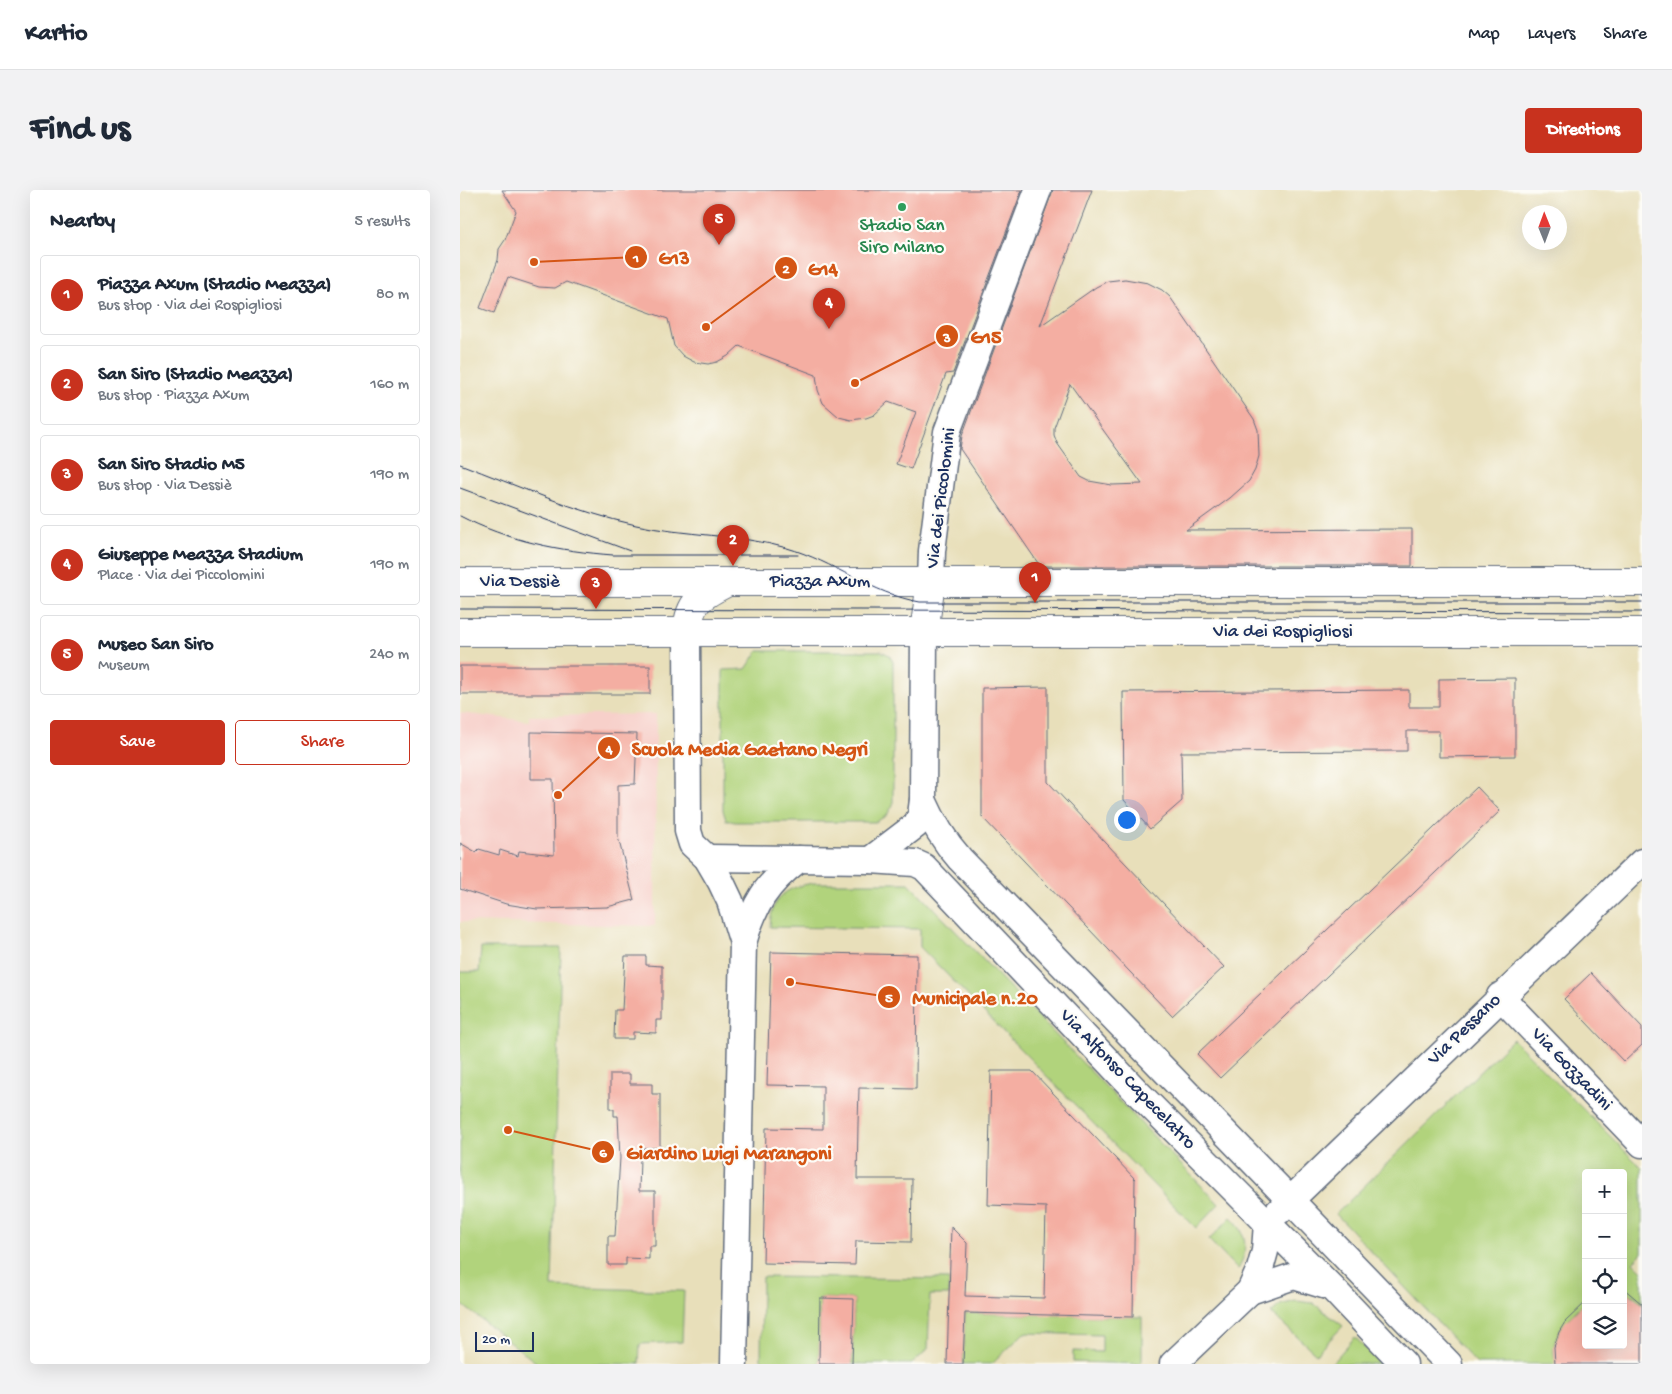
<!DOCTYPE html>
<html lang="en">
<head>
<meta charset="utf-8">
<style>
  :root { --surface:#fff; --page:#f2f2f3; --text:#1f2937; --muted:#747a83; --line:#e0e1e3; --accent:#c8321e }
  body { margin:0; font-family:"Gochi Hand",sans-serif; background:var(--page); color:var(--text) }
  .controls { position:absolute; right:15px; bottom:15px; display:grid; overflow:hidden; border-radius:5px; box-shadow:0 5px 20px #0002 }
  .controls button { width:45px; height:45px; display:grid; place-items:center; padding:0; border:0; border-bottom:1px solid var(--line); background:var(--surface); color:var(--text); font:25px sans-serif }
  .compass { position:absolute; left:1062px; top:15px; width:45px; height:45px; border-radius:50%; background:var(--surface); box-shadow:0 5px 20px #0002; rotate:359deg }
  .scale { position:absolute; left:15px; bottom:12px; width:59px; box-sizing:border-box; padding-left:5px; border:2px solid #1b2f5e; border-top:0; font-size:14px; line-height:18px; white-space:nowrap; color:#1b2f5e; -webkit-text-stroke:4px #fdfcf7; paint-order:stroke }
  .you { position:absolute; left:666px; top:629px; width:18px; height:18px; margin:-12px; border:4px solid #fff; border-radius:50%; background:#1a73e8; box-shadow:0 0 0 8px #1a73e833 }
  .badge { display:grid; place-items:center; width:32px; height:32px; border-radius:50%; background:var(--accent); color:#fff; font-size:16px; font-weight:700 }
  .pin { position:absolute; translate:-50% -41px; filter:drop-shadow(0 1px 2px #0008) }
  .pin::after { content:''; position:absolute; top:26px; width:18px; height:15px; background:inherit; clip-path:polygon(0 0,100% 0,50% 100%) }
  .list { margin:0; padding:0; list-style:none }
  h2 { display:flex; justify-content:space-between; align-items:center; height:65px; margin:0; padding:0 20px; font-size:21px }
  h2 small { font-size:16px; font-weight:400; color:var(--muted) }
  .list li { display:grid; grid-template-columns:32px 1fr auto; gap:15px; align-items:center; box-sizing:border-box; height:80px; margin:0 10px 10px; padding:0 10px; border:1px solid var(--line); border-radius:5px }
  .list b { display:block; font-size:19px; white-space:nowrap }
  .list p { margin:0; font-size:16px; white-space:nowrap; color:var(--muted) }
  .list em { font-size:16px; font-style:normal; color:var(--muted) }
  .actions { display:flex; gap:10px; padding:15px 20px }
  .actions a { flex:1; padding:11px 0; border:1px solid var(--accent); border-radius:5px; text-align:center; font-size:18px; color:var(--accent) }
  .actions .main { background:var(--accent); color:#fff }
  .icon { flex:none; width:28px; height:28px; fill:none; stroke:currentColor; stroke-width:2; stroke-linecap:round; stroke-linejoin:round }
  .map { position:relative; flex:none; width:1182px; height:1174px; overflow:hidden; border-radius:5px }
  header { display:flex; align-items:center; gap:30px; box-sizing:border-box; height:70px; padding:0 25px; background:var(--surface); border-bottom:1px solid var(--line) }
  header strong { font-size:24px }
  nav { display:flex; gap:28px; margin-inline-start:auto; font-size:18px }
  .intro { display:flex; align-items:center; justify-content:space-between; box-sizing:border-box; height:120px; padding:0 30px }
  h1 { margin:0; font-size:35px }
  .button { padding:12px 22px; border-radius:5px; background:var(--accent); color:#fff; font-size:18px; font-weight:700 }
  main { display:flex; gap:30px; padding:0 30px }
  aside { flex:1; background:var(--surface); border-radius:5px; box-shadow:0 5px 20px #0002 }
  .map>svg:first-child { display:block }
  .built { fill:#f7d0ca }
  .green { fill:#b1d37b; stroke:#66816c }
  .building { fill:#f4aea2; fill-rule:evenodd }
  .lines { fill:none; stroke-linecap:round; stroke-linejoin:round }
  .minor-casing { stroke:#636d7e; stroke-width:29 }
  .major-casing { stroke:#636d7e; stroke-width:30 }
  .minor { stroke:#fff; stroke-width:26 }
  .major { stroke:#fff; stroke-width:28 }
  .tram { stroke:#1b2f5e; stroke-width:1 }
  .leisure-dot { fill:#2e9e5b; stroke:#fdfcf7; stroke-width:2 }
  .labels { text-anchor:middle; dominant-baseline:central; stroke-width:4.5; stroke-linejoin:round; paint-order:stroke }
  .leisure-label { font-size:19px; fill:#27864d; stroke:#fdfcf7 }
  .street-label { font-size:19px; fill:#1b2f5e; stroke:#fdfcf7 }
  .leader { fill:none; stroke:#d45514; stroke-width:2 }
  .callout-dot { fill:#d45514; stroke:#fdfcf7; stroke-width:2 }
  .mark-label { font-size:15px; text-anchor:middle; font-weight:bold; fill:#fff }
  .callout-label { font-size:20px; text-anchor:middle; font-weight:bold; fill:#d45514; stroke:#fdfcf7; stroke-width:4.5; stroke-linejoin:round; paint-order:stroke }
</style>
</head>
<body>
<header>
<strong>Kartio</strong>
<nav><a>Map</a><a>Layers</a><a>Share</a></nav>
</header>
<div class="intro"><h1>Find us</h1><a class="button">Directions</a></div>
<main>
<aside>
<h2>Nearby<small>5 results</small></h2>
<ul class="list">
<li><span class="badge">1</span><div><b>Piazza Axum (Stadio Meazza)</b><p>Bus stop · Via dei Rospigliosi</p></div><em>80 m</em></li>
<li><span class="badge">2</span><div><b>San Siro (Stadio Meazza)</b><p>Bus stop · Piazza Axum</p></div><em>160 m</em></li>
<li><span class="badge">3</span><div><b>San Siro Stadio M5</b><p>Bus stop · Via Dessiè</p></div><em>190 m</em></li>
<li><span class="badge">4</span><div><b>Giuseppe Meazza Stadium</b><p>Place · Via dei Piccolomini</p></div><em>190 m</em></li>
<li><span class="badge">5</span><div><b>Museo San Siro</b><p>Museum</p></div><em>240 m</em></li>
</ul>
<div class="actions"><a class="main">Save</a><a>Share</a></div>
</aside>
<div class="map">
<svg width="1182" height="1174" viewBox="0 0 1182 1174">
  <rect width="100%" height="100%" fill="#fdfcf7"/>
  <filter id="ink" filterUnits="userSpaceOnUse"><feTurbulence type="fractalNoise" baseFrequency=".02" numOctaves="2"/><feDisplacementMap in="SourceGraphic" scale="10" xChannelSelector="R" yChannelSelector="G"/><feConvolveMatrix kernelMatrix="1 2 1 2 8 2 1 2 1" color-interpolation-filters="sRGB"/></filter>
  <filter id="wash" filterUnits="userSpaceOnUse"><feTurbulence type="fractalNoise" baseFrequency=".0096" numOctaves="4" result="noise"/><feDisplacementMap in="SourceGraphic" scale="20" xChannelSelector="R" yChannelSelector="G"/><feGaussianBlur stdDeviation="1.12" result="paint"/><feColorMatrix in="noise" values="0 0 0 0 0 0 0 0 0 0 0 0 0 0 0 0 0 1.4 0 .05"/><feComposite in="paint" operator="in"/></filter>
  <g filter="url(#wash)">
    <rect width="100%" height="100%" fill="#e8dfba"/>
    <path class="built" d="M0,523l69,8v-5l127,-2 -1,212 -195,-4z"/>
    <g class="green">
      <path d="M298,461h123l8,4 4,7v143l-6,10 -11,7h-141l-9,-2 -3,-10v-140l23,-1z"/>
      <path d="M354,693h95l310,321 -23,24 -276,-281v-18l-150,-2c1,-30 16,-40 44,-44z"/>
      <path d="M21,758h80l-9,339 132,4 -2,51 -42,2 -1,20h-101l-78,-61v-331h19z"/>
      <path d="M1053,849l129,129v85l-9,9 9,9v33l-5,-6 -14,-8v-117h-37v129c-17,15 -41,37 -29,62h-80l-141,-150z"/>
      <path d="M771,1027c17,16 17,34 7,53l-29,-30z"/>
      <path d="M302,1087l187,2v16h-19l-2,54 -16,15h-60l2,-65 -34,-1 -1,66h-53l-5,-5z"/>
      <path d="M836,1111l17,2 30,23 -27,28 -45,-41 9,-8z"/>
      <path d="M505,1123l177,4v44l-3,3 -66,-2v-11l29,1v-17l-78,-2 -32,31h-29z"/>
      <path d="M895,1147l25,27h-49z"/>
    </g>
    <g id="blocks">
      <g class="building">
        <path d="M42,0h520l-69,183 -7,1 -35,95 -15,-5 20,-52 -28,-10 -14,13 -8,3 -15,2 -12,-3 -16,-14 -5,-13 -2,-15 -77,-29 -11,10 -11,6 -9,2 -14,-2 -11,-6 -9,-10 -6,-27 -102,-37 -11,6 -16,-1 -31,-10 -14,36 -14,-5 18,-48 1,-11 6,-9 11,-29z"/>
        <path d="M593,0h39l-52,136 56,-39 12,-6 17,-2 23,4 14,7 8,7 84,122 4,11 1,26 -4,14 -6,11 -19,17 -44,32 226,-1v37h-372l-80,-117 2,-13zM610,194l72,100 -30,1 -23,-4 -8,-4 -24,-34 -3,-8v-7z"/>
        <rect x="0" y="476" width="190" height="28"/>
        <path d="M1055,488v78l-76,1v-26h-32v20l-226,1 1,49 -32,28 -26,-29 -1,-108 286,-2v17h30v-28z"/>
        <path d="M588,497v95l176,185 -52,49 -190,-199v-129z"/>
        <path d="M71,542l106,2 -2,50 -17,1v52l16,63 -27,7 -70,2 -31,-5 -46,-15v-46l16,9 3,-3 20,6 1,-5 18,6 1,-5 35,4 -1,-76h-22z"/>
        <path d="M1017,597l23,24 -280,267 -23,-24z"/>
        <path d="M311,762l146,3 -1,134 -57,-1 -1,35 -1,56h55l-1,63 -55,-1 -1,24 -92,-2 3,-135 57,1v-43l-56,-1z"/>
        <path d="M165,766h21v9l16,1v54h-6v13l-23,-1v7h-19l1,-29h7z"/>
        <path d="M1131,783l51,54v18l-18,17 -60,-63z"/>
        <path d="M531,881h41l103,108 -2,138 -168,-4 -2,51h-16l4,-137 16,16 -2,53 79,2 2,-91 -58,-2z"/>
        <path d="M150,884h20v10h22v10h8v54h-17l-1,10h-2l-1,33h16v55h-6v13l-23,-1v7h-18v-29h7l5,-78 -2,-42h-4v-7h-4z"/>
        <path d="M1163,1098l19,16v60h-87l-1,-17 5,-15 6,-10 21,-20v43h37z"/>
        <path d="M360,1108l34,1 -2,65h-33z"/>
      </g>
    </g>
  </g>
  <g filter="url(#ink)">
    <use href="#blocks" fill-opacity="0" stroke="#636d7e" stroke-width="1"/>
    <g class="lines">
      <defs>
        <g id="minor">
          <path d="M471,392l1,-31 15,-119 91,-242"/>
          <path d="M227,442l1,199 4,13 15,14 14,24 9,19 13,42"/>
          <path d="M463,610c10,23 20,40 37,59l489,505"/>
          <path d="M247,668l163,2 45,3 9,4 214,226 195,196 71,75"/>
          <path d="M410,670l46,-35 5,-10 2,-15 1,-168"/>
          <path d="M1040,806l142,148"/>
          <path d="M818,1022l364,-350"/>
          <path d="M790,1101l44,-15 33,10"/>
          <path d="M274,1174l9,-421c11,-39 23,-59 56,-84"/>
          <path d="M713,1174l77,-73 10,-22 5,-18 2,-28"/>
        </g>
        <g id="major">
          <path d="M0,392h1182"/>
          <path d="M0,442h1182"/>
          <path d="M227,442c2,-31 15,-37 41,-50"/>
          <path d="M464,442l7,-50"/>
        </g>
      </defs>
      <use href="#minor" class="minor-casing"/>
      <use href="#major" class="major-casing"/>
      <use href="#minor" class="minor"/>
      <use href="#major" class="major"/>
      <g class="tram">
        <path d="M0,274c58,22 116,48 176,61 50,11 101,9 151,23 46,13 85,46 133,54h722"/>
        <path d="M0,298l170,63"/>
        <path d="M0,326c48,25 100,35 153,39h185"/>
        <path d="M0,419l1182,3"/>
      </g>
    </g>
  </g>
  <circle class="leisure-dot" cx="442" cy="17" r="5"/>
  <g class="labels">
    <g class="leisure-label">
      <text x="442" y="36">Stadio San<tspan x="442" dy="22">Siro Milano</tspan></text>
    </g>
    <g class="street-label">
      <text transform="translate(482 308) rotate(-83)">Via dei Piccolomini</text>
      <text x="60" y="392">Via Dessiè</text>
      <text x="360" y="392">Piazza Axum</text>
      <text x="823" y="442">Via dei Rospigliosi</text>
      <text transform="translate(1005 840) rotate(-44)">Via Pessano</text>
      <text transform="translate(1111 880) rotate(46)">Via Gozzadini</text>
      <text transform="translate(667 890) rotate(46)">Via Alfonso Capecelatro</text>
    </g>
  </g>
  <path class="leader" d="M74 72L176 67M246 137L326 78M395 193L487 146M98 605L149 558M330 792L429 807M48 940L143 962"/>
  <g class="callout-dot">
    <circle cx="74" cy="72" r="5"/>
    <circle cx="246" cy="137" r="5"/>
    <circle cx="395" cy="193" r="5"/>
    <circle cx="98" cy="605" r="5"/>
    <circle cx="330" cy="792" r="5"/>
    <circle cx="48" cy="940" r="5"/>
    <circle cx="176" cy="67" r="12"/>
    <circle cx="326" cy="78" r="12"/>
    <circle cx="487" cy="146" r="12"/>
    <circle cx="149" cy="558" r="12"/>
    <circle cx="429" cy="807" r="12"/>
    <circle cx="143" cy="962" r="12"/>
  </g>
  <g class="mark-label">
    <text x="176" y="72">1</text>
    <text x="326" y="83">2</text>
    <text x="487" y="152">3</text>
    <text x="149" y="563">4</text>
    <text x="429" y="812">5</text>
    <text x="143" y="967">6</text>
  </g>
  <g class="callout-label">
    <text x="214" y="74">G13</text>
    <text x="363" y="85">G14</text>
    <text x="526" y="153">G15</text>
    <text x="290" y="565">Scuola Media Gaetano Negri</text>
    <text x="515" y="814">Municipale n.20</text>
    <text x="269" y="969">Giardino Luigi Marangoni</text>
  </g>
</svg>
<div class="controls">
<button>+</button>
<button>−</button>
<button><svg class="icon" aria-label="locate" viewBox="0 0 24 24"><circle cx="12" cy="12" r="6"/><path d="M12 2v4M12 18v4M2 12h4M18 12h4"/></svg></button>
<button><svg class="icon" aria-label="layers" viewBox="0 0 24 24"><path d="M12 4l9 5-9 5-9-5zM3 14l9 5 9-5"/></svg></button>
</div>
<svg class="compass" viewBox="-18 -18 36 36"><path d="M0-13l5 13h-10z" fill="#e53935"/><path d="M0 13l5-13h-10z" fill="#747a83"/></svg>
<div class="scale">20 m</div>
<div class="you"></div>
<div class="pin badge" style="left:575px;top:413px">1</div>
<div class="pin badge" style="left:273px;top:376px">2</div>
<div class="pin badge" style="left:136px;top:419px">3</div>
<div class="pin badge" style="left:369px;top:139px">4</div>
<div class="pin badge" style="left:259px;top:55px">5</div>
</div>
</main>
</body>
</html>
